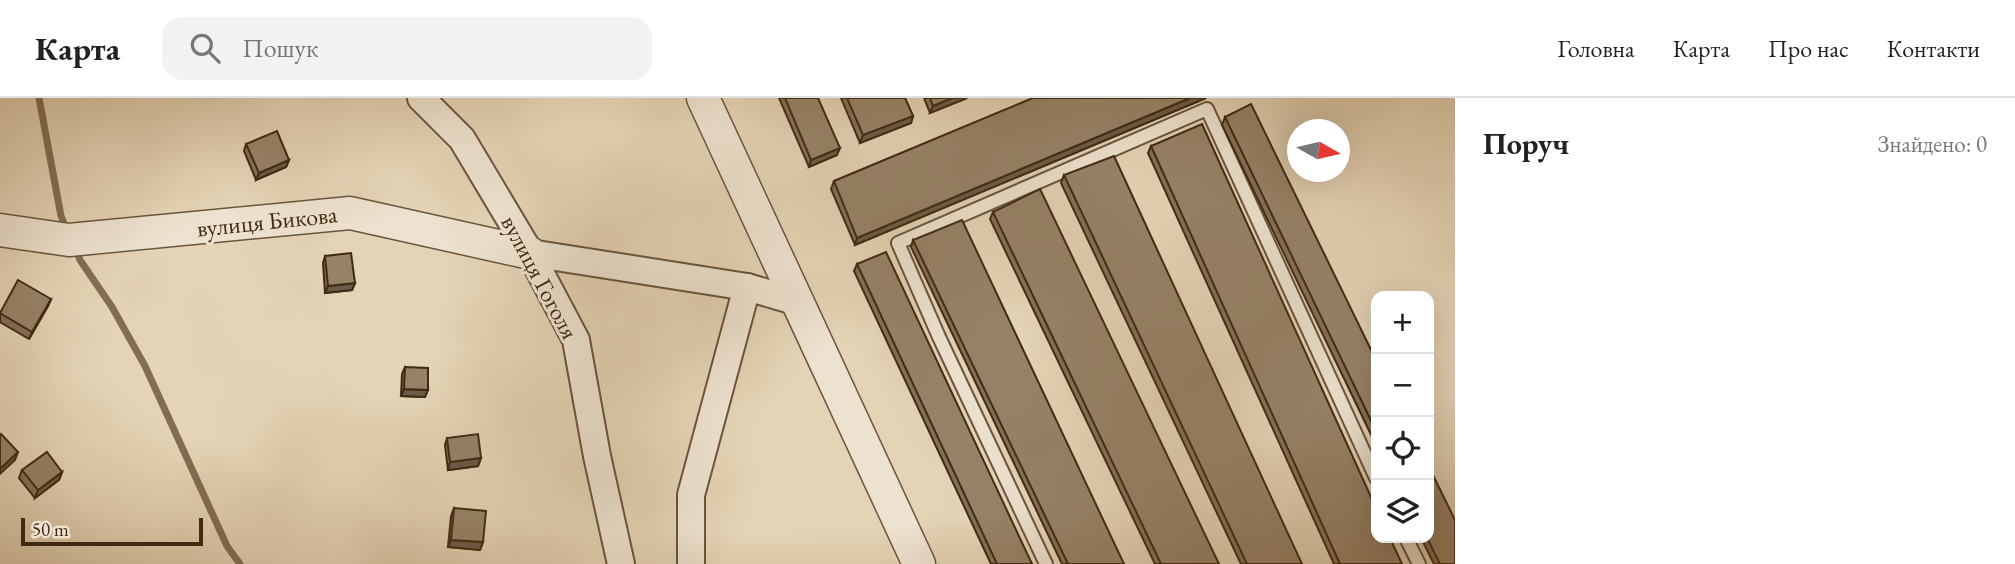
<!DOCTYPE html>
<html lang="uk">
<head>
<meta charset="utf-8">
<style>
  :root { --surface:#fff; --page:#f2f2f2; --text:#222; --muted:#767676; --line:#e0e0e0 }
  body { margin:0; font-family:"EB Garamond",serif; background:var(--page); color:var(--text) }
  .controls { position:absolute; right:21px; bottom:21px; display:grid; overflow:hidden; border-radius:14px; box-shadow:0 7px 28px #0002 }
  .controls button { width:63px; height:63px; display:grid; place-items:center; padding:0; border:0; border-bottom:2px solid var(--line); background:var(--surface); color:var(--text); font:35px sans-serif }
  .compass { position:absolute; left:1287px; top:21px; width:63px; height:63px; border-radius:50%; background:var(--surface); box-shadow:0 7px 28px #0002; rotate:98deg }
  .scale { position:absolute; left:21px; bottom:18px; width:182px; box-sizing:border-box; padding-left:7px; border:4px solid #412a13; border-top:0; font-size:19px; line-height:24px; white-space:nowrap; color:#412a13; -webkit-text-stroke:5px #ede2cf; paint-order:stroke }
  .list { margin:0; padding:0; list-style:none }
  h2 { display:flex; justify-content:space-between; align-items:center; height:91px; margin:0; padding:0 28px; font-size:30px }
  h2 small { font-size:23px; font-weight:400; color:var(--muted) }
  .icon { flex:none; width:38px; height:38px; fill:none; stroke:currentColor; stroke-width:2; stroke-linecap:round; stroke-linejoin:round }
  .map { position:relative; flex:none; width:1455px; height:466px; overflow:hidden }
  header { display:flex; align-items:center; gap:42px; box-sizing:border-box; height:98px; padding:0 35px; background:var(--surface); border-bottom:2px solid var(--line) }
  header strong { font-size:33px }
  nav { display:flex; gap:38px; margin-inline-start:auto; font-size:24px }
  .search { width:490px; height:63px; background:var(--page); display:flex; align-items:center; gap:18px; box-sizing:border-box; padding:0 24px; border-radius:21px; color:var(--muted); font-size:26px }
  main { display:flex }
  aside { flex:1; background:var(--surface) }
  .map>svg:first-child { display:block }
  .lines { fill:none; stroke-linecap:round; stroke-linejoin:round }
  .stream { stroke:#826d53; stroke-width:7 }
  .service-casing { stroke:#6a543c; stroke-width:16 }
  .minor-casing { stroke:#6a543c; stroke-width:30 }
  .tertiary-casing { stroke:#6a543c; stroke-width:35 }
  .service { stroke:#ede2cf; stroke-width:12 }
  .minor { stroke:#ede2cf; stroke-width:26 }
  .tertiary { stroke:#ede2cf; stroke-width:32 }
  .wall { fill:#817059; stroke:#412a13; stroke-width:2 }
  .shaded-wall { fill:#695b48; stroke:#412a13; stroke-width:2 }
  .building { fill:#968267; stroke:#412a13; stroke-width:2 }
  .labels { text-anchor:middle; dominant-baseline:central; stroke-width:6; stroke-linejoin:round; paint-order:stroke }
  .street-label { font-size:24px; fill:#412a13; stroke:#ede2cf }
</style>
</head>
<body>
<header>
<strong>Карта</strong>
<div class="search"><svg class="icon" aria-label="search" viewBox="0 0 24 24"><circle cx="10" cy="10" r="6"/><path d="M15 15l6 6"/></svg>Пошук</div>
<nav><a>Головна</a><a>Карта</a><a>Про нас</a><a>Контакти</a></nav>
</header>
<main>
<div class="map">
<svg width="1455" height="466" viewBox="0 0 1455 466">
  <rect width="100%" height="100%" fill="#e4d3b5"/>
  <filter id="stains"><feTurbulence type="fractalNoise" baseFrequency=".00286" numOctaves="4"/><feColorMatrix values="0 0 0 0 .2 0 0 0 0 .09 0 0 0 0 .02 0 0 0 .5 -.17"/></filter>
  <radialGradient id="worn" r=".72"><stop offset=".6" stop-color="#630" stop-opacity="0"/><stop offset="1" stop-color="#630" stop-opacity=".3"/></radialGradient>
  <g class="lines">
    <g class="stream">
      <path d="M39,0l22,118 6,15"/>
      <path d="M75,150l5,12 32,47 33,59 82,180 13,18"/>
    </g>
    <defs>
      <g id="service">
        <path d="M1406,440l13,26"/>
        <path d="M1046,466l-107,-227 -41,-94 309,-134 169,369"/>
      </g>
      <g id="minor">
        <path d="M421,0l41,41 68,114 46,87 21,116 24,108"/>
        <path d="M530,155l217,34 51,15"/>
        <path d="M691,466v-69l56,-208"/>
      </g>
      <g id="tertiary">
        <path d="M703,0l216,466"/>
        <path d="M0,132l69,10 281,-27 180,40"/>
      </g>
    </defs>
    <use href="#service" class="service-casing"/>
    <use href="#minor" class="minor-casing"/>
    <use href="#tertiary" class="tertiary-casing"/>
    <use href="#service" class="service"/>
    <use href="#minor" class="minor"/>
    <use href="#tertiary" class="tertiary"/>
  </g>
  <g class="wall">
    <path d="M779,0h39l19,57 -28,12z"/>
    <path d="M841,0h64l8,18 -2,7 -51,20z"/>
    <path d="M924,0h43l-37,15z"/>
    <path d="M1033,0h173l-351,147 -24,-56 3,-8z"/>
    <path d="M1225,19l151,243v85l-154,-320z"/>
    <path d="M246,46l43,16 -3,7 -30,13 -12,-29z"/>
    <path d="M1151,48l251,418h-68l-186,-411z"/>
    <path d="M1064,77l238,389h-61l-180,-381z"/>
    <path d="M993,114l226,352h-64l-165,-345z"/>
    <path d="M913,142l211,324h-62l-151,-317z"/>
    <path d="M325,158l30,27 -3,7 -27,3 -2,-30z"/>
    <path d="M857,166l175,300h-41l-137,-293z"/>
    <path d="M51,201l-3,7 -19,33 -29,-17v-10z"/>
    <path d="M405,269l23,23 -3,7 -24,-1 1,-22z"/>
    <path d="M447,340l34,20 -3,8 -30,4 -3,-25z"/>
    <path d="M22,372l40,2 -3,8 -24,18 -16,-20z"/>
    <path d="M454,410l29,34 -3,8 -32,-3 3,-31z"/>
    <path d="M1421,440h8l26,26h-21z"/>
  </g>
  <g class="shaded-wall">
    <path d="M952,0h15l-37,15 3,-7z"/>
    <path d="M1190,0h16l-351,147 2,-7z"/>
    <path d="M913,18l-2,7 -51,20 3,-8z"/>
    <path d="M840,50l-3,7 -28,12 2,-7z"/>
    <path d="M289,62l-3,7 -30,13 3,-7z"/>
    <path d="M355,185l-3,7 -27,3 3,-7z"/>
    <path d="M51,201l-3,7 -19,33 3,-7z"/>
    <path d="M404,291l24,1 -3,7 -24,-1z"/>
    <path d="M18,354l-3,8 -15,14v-5z"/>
    <path d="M481,360l-3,8 -30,4 2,-8z"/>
    <path d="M62,374l-3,8 -24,18 3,-8z"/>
    <path d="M451,442l32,2 -3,8 -32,-3z"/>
  </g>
  <g class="building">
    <path d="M785,0h33l22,50 -29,12z"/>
    <path d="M847,0h58l8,18 -50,19z"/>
    <path d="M930,0h22l-19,8z"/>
    <path d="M1033,0h157l-333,140 -23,-57z"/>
    <path d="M1251,6l125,256v71l-151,-314z"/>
    <path d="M1202,26l174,384v30h14l12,26h-62l-189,-418z"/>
    <path d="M277,33l12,29 -30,13 -13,-29z"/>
    <path d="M1114,58l188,408h-55l-183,-389z"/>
    <path d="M1040,91l179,375h-58l-168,-352z"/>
    <path d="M962,122l162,344h-56l-155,-324z"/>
    <path d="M886,154l146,312h-35l-140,-300z"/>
    <path d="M351,155l4,30 -27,3 -3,-30z"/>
    <path d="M18,182l33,19 -19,33 -32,-19z"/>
    <path d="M405,269l23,1v22l-24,-1z"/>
    <path d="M1,336l17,18 -18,17v-34z"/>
    <path d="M478,336l3,24 -31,4 -3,-24z"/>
    <path d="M47,354l15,20 -24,18 -16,-20z"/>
    <path d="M1429,369l26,53v44h-15l-13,-26h2z"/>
    <path d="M454,410l32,3 -3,31 -32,-2z"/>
  </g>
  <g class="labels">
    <g class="street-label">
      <text transform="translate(267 123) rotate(-6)">вулиця Бикова</text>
      <text transform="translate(540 179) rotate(62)">вулиця Гоголя</text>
    </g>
  </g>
  <rect width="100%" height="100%" filter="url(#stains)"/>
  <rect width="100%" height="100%" fill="url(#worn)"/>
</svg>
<div class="controls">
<button>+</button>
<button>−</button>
<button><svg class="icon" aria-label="locate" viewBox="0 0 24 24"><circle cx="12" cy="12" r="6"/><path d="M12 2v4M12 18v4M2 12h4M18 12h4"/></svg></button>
<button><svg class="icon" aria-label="layers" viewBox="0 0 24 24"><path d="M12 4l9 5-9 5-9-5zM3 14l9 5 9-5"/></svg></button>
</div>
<svg class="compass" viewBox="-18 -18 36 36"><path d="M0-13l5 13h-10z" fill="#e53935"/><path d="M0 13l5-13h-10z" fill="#767676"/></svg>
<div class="scale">50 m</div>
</div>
<aside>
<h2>Поруч<small>Знайдено: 0</small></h2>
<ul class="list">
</ul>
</aside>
</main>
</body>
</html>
